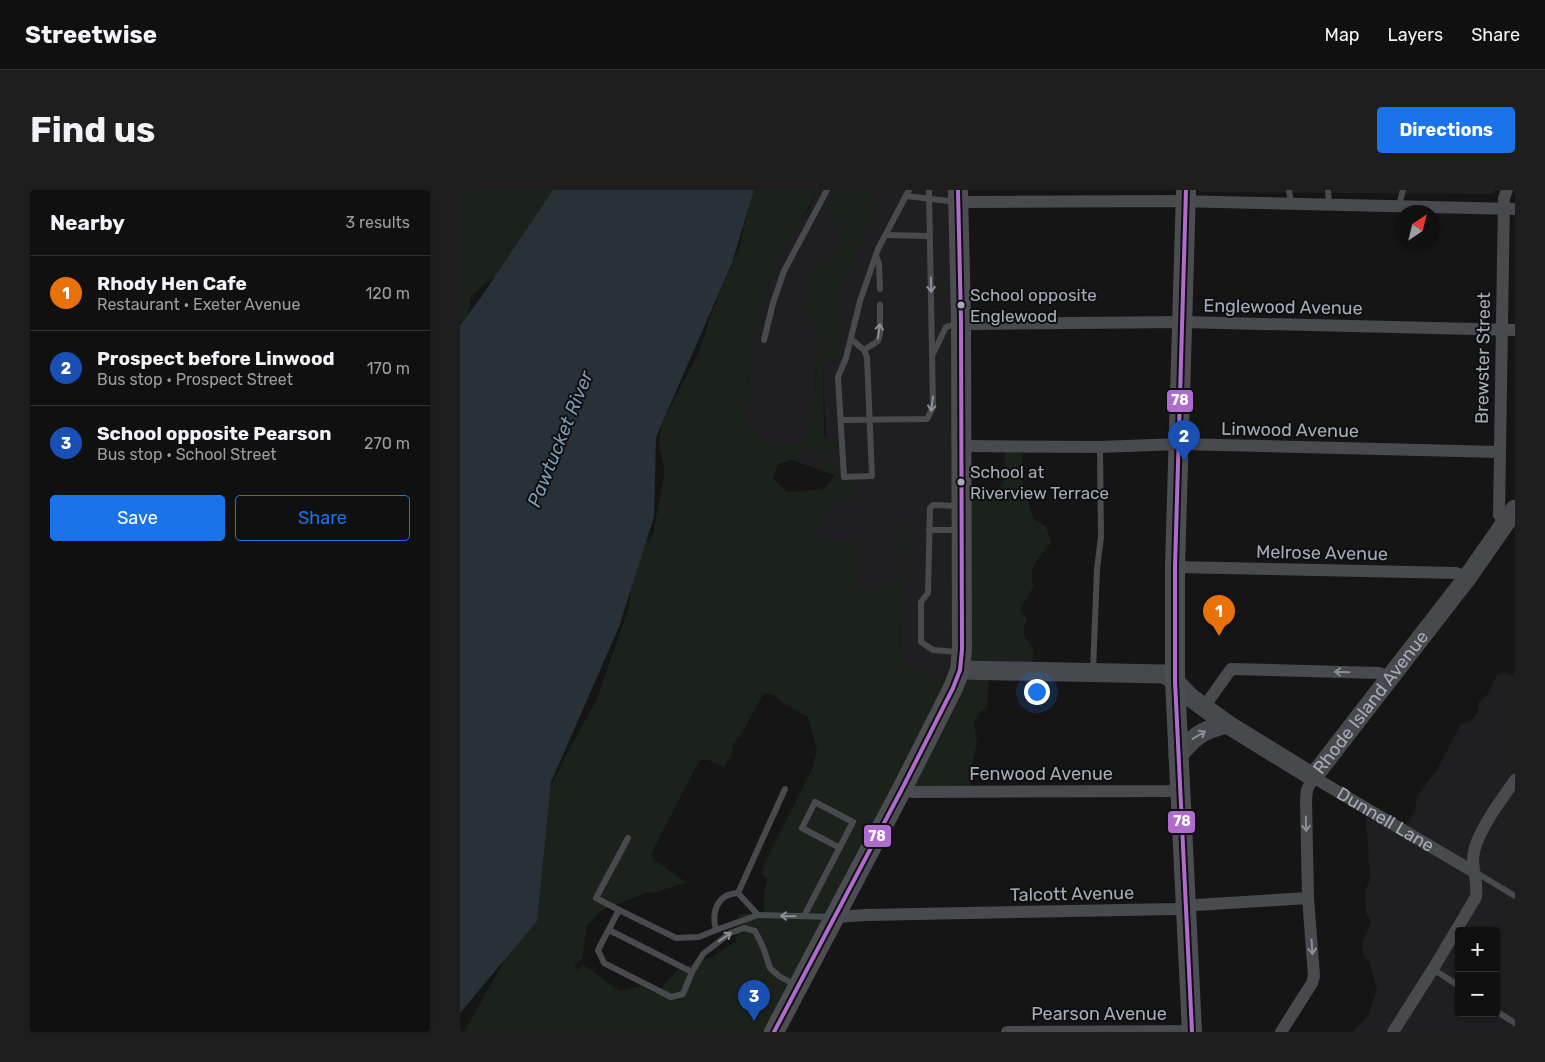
<!DOCTYPE html>
<html lang="en">
<head>
<meta charset="utf-8">
<style>
  :root { --surface:#101010; --page:#1e1e1e; --text:#f1f3f6; --muted:#9c9d9f; --line:#303030; --accent:#1a73e8 }
  body { margin:0; font-family:Rubik,sans-serif; background:var(--page); color:var(--text) }
  .controls { position:absolute; right:15px; bottom:15px; display:grid; overflow:hidden; border-radius:5px; box-shadow:0 1px 4px #0004 }
  .controls button { width:45px; height:45px; display:grid; place-items:center; padding:0; border:0; border-bottom:1px solid var(--line); background:var(--surface); color:var(--text); font:25px sans-serif }
  .compass { position:absolute; left:935px; top:15px; width:45px; height:45px; border-radius:50%; background:var(--surface); box-shadow:0 1px 4px #0004; rotate:35deg }
  .you { position:absolute; left:576px; top:501px; width:18px; height:18px; margin:-12px; border:4px solid #fff; border-radius:50%; background:#1a73e8; box-shadow:0 0 0 8px #1a73e833 }
  .badge { display:grid; place-items:center; width:32px; height:32px; border-radius:50%; background:var(--accent); color:#fff; font-size:16px; font-weight:700 }
  .pin { position:absolute; translate:-50% -41px; filter:drop-shadow(0 1px 2px #0008) }
  .pin::after { content:''; position:absolute; top:26px; width:18px; height:15px; background:inherit; clip-path:polygon(0 0,100% 0,50% 100%) }
  .list { margin:0; padding:0; list-style:none }
  h2 { display:flex; justify-content:space-between; align-items:center; height:65px; margin:0; padding:0 20px; font-size:21px }
  h2 small { font-size:16px; font-weight:400; color:var(--muted) }
  .list li { display:grid; grid-template-columns:32px 1fr auto; gap:15px; align-items:center; box-sizing:border-box; height:75px; padding:0 20px; border-top:1px solid var(--line) }
  .list b { display:block; font-size:19px; white-space:nowrap }
  .list p { margin:0; font-size:16px; white-space:nowrap; color:var(--muted) }
  .list em { font-size:16px; font-style:normal; color:var(--muted) }
  .actions { display:flex; gap:10px; padding:15px 20px }
  .actions a { flex:1; padding:11px 0; border:1px solid var(--accent); border-radius:5px; text-align:center; font-size:18px; color:var(--accent) }
  .actions .main { background:var(--accent); color:#fff }
  .map { position:relative; flex:none; width:1055px; height:842px; overflow:hidden; border-radius:5px }
  header { display:flex; align-items:center; gap:30px; box-sizing:border-box; height:70px; padding:0 25px; background:var(--surface); border-bottom:1px solid var(--line) }
  header strong { font-size:24px }
  nav { display:flex; gap:28px; margin-inline-start:auto; font-size:18px }
  .intro { display:flex; align-items:center; justify-content:space-between; box-sizing:border-box; height:120px; padding:0 30px }
  h1 { margin:0; font-size:35px }
  .button { padding:12px 22px; border-radius:5px; background:var(--accent); color:#fff; font-size:18px; font-weight:700 }
  main { display:flex; gap:30px; padding:0 30px }
  aside { flex:1; background:var(--surface); border-radius:5px; box-shadow:0 1px 4px #0004 }
  .map>svg:first-child { display:block }
  .built { fill:#1f1f21; fill-rule:evenodd }
  .green { fill:#1b221c; fill-rule:evenodd }
  .water { fill:#283137 }
  .lines { fill:none; stroke-linecap:round; stroke-linejoin:round }
  .lane { stroke:#494a4e; stroke-width:6 }
  .street { stroke:#494a4e; stroke-width:12 }
  .secondary { stroke:#48494c; stroke-width:19 }
  .primary { stroke:#4b4d50; stroke-width:20 }
  .bus-1-casing { stroke:#0f0f11; stroke-width:8 }
  .bus-1 { stroke:#b06ccc; stroke-width:4 }
  .oneway { stroke:#8a8f98 }
  .oneway2 { stroke:#8a8e97 }
  .bus-dot { fill:#a6acb7; stroke:#0f0f11; stroke-width:2 }
  .labels { text-anchor:middle; dominant-baseline:central; stroke-width:4; stroke-linejoin:round; paint-order:stroke }
  .bus-label { font-size:17px; fill:#a6acb7; stroke:#0f0f11; text-anchor:start }
  .street-label { font-size:18px; fill:#a6acb7; stroke:#0f0f11 }
  .water-label { font-size:19px; font-style:italic; fill:#7c9bb3; stroke:#0f0f11 }
  .line-badge { stroke:#0f0f11; stroke-width:2 }
  .badge-label { font-size:14px; text-anchor:middle; font-weight:bold; fill:#fff }
</style>
</head>
<body>
<header>
<strong>Streetwise</strong>
<nav><a>Map</a><a>Layers</a><a>Share</a></nav>
</header>
<div class="intro"><h1>Find us</h1><a class="button">Directions</a></div>
<main>
<aside>
<h2>Nearby<small>3 results</small></h2>
<ul class="list">
<li><span class="badge" style="background:#e8710a">1</span><div><b>Rhody Hen Cafe</b><p>Restaurant · Exeter Avenue</p></div><em>120 m</em></li>
<li><span class="badge" style="background:#1a4fb4">2</span><div><b>Prospect before Linwood</b><p>Bus stop · Prospect Street</p></div><em>170 m</em></li>
<li><span class="badge" style="background:#1a4fb4">3</span><div><b>School opposite Pearson</b><p>Bus stop · School Street</p></div><em>270 m</em></li>
</ul>
<div class="actions"><a class="main">Save</a><a>Share</a></div>
</aside>
<div class="map">
<svg width="1055" height="842" viewBox="0 0 1055 842">
  <rect width="100%" height="100%" fill="#151515"/>
  <g class="built">
    <path d="M357,0h17l-5,12 2,11 17,9 -10,30 -12,13 -15,9 9,59 -4,27 -1,42 -5,10 4,7 -10,23 -38,4 -4,-2 -17,-22 5,-32 -2,-12 4,-8 -2,-16 7,-36 16,-44 2,-12 16,-29 17,-22 9,-18z"/>
    <path d="M405,0h94l-5,491 -24,-4 -18,-10 -7,-1 -5,-5 3,-136 -6,-1 2,54 -3,6 -33,8 -5,-7v-43h-38l-6,-7 21,-35 21,-2 3,-13 -39,-20v5l-28,-10 2,-5 11,-6 12,-3 7,8 2,-15 -3,-71 4,-10 14,-9 -1,-9 3,-7 -7,-32 41,-96z"/>
    <path d="M739,0h296l-2,4 -294,-2z"/>
    <path d="M1045,482l8,4 2,-1v357h-162l16,-18 8,-25 -7,-26 -7,-8 -1,-12 9,-21 -5,-10 -1,-21 5,-11 -4,-66 34,18 15,-20 2,-16 20,-26 24,-46 8,-2 4,-4 6,-8 -1,-7 11,-10 2,-6 6,-12zM999,741h37v82h-37z"/>
  </g>
  <g class="green">
    <path d="M0,0h96l-53,83 -17,10 -14,12 -4,18 -3,5 -5,5z"/>
    <path d="M293,0h64v3l-42,69 -2,12 -16,44 -7,36 2,16 -4,8 2,12 -5,32 17,22 4,2 38,-4 10,-23 -4,-7 5,-10 1,-42 4,-27 -16,-18 7,-41c26,-16 28,-23 36,-52l-16,-9 -3,-7 6,-16h31l12,15 -41,96 7,32 -3,7 1,9 -3,7 -11,2 -4,10 1,67 2,4 10,4 1,8 -13,3 -7,-7c-9,2 -21,4 -25,13l-14,4 -5,15 14,13 38,-3 10,-14 -15,-5v-5l5,-5 34,25 -3,13 -21,2 -21,35 6,7h38v43l5,7 33,-8 3,-6 -2,-54 6,1 -3,135 5,6 7,1 18,10 24,4 6,-180 28,-2 11,-11 5,-8 1,-27 11,-1 7,2 -1,26 10,35 5,7 9,4 5,17c-11,15 -25,24 -17,43l-14,23 7,11c-9,19 2,16 6,30 1,7 -2,17 -2,24l-42,3 -2,30 -8,6 -5,11 3,20 -5,19 -2,34 -65,1 -131,234h-310l39,-69 15,-31 29,-137 14,-30 36,-66 31,-89 3,-21 13,-46 5,-2 4,-6 11,-60v-9l-5,-21 2,-20 38,-73 14,-43 27,-64zM306,503l8,2 6,6 28,16 9,33 -5,19 -48,95 -2,9 6,7 -4,12v21l-24,1 -2,1 -2,28h-3l-21,14 -33,12 -13,13 -9,12 -15,-8 -22,5 -37,-26 -7,5 -1,-6 7,-5 5,-33 15,-16 46,-18 6,1 32,-11 -32,-22 -2,-4 2,-8 45,-87 7,-2 18,8 9,-16 -1,-7 9,-9 21,-39z"/>
  </g>
  <path class="water" d="M93,0h201l-22,73 -76,174 -2,80 -35,110 -68,155 -14,139 -77,92v-688l22,-29z"/>
  <g class="lines">
    <g class="lane">
      <path d="M829,0l2,14"/>
      <path d="M868,0l1,15"/>
      <path d="M446,6l51,6"/>
      <path d="M939,16l4,-16"/>
      <path d="M426,45l44,1"/>
      <path d="M416,66l3,8 1,25"/>
      <path d="M391,149l13,11 3,7 5,119 -28,1 -6,-100 8,-19 14,-57 18,-52 31,-59"/>
      <path d="M304,150l9,-37 11,-32 43,-81"/>
      <path d="M404,160l14,-9 2,-7v-29"/>
      <path d="M473,164l13,-27 12,-4"/>
      <path d="M381,230l86,-1 6,-12 -4,-217"/>
      <path d="M469,340h29"/>
      <path d="M499,462l-26,-2 -12,-8v-40l7,-9 2,-85 3,-3 27,1"/>
      <path d="M633,481l4,-102 4,-32 -1,-90"/>
      <path d="M1015,682l40,24"/>
      <path d="M278,703l47,-104"/>
      <path d="M278,703l20,22"/>
      <path d="M159,720l-23,-12 32,-60"/>
      <path d="M344,726l49,-94 -38,-20 -13,26 38,20"/>
      <path d="M149,740l83,42"/>
      <path d="M256,740c-5,-18 1,-36 22,-37"/>
      <path d="M973,779l26,17"/>
      <path d="M337,796l-18,-10 -9,-8 -7,-21 -8,-16 -11,-3 -14,5 -27,21 -11,18 -9,22 -12,3 -67,-34 -6,-13 21,-40 57,28 23,-1 17,-7 42,-15 74,2"/>
      <path d="M1036,821l19,12"/>
    </g>
    <g class="street">
      <path d="M498,12l218,-1 339,8"/>
      <path d="M501,131l9,3 213,-2 332,8"/>
      <path d="M501,256l139,1 79,-3 320,8"/>
      <path d="M1046,333l-7,-8 5,-317 3,-8"/>
      <path d="M715,377l281,6 11,5"/>
      <path d="M744,517l27,-38 148,4 11,5"/>
      <path d="M442,599l11,3 256,-1 11,-2"/>
      <path d="M375,727l30,-2 311,-6 20,-4 112,-7"/>
      <path d="M547,842l185,-1"/>
      <path id="s1" d="M821,842l31,-49 2,-7 -6,-78 -2,-98 1,-10 6,-13 161,95"/>
      <path d="M933,842l40,-63 43,-72c2,-14 -3,-25 -3,-39 1,-23 29,-59 42,-78"/>
    </g>
    <g class="secondary">
      <path id="s2" d="M500,480l204,4 11,7 15,16 37,27 86,53 154,-199 48,-69"/>
      <path d="M718,566c16,-20 24,-26 49,-32"/>
    </g>
    <g class="primary">
      <path d="M726,0l-11,377v114l17,351"/>
      <path d="M314,842l128,-243 51,-101 7,-18 2,-21 -1,-328 -3,-131"/>
    </g>
    <defs>
      <g id="bus-1">
        <path d="M726,0l-11,377v114l17,351"/>
        <path d="M314,842l128,-243 51,-101 7,-18 2,-21 -1,-328 -3,-131"/>
      </g>
    </defs>
    <use href="#bus-1" class="bus-1-casing"/>
    <use href="#bus-1" class="bus-1"/>
  </g>
  <defs><path id="oneway-shaft" d="M-6 0H5M1.5-3L5.5 0L1.5 3" fill="none" stroke-width="1.6" stroke-linecap="round" stroke-linejoin="round" transform="scale(1.25)"/></defs>
  <g class="oneway">
    <use href="#oneway-shaft" transform="translate(471 95) rotate(89)"/>
    <use href="#oneway-shaft" transform="translate(419 141) rotate(-82)"/>
    <use href="#oneway-shaft" transform="translate(472 214) rotate(98)"/>
    <use href="#oneway-shaft" transform="translate(882 482) rotate(-178)"/>
    <use href="#oneway-shaft" transform="translate(846 634) rotate(89)"/>
    <use href="#oneway-shaft" transform="translate(328 726) rotate(-179)"/>
    <use href="#oneway-shaft" transform="translate(265 747) rotate(-35)"/>
    <use href="#oneway-shaft" transform="translate(852 757) rotate(86)"/>
  </g>
  <use class="oneway2" href="#oneway-shaft" transform="translate(739 545) rotate(-31)"/>
  <g class="bus-dot">
    <circle cx="501" cy="115" r="4.5"/>
    <circle cx="501" cy="292" r="4.5"/>
  </g>
  <g class="labels">
    <g class="bus-label">
      <text x="510" y="105">School opposite<tspan x="510" dy="21">Englewood</tspan></text>
      <text x="510" y="282">School at<tspan x="510" dy="21">Riverview Terrace</tspan></text>
    </g>
    <g class="street-label">
      <text transform="translate(823 117) rotate(1)">Englewood Avenue</text>
      <text transform="translate(1023 168) rotate(-89)">Brewster Street</text>
      <text transform="translate(830 240) rotate(1)">Linwood Avenue</text>
      <text transform="translate(862 363) rotate(1)">Melrose Avenue</text>
      <text stroke="none"><textPath href="#s2" startOffset="480">Rhode Island Avenue</textPath></text>
      <text x="581" y="584">Fenwood Avenue</text>
      <text stroke="none"><textPath href="#s1" startOffset="350">Dunnell Lane</textPath></text>
      <text transform="translate(612 704) rotate(-1)">Talcott Avenue</text>
      <text x="639" y="824">Pearson Avenue</text>
    </g>
    <g class="water-label">
      <text transform="translate(100 249) rotate(-68)">Pawtucket River</text>
    </g>
  </g>
  <g class="line-badge">
    <rect x="706" y="199" width="28" height="24" rx="5" fill="#b06ccc"/>
    <rect x="707" y="620" width="29" height="24" rx="5" fill="#b06ccc"/>
    <rect x="403" y="634" width="29" height="24" rx="5" fill="#b06ccc"/>
  </g>
  <g class="badge-label">
    <text x="720" y="215">78</text>
    <text x="722" y="636">78</text>
    <text x="417" y="651">78</text>
  </g>
</svg>
<div class="controls">
<button>+</button>
<button>−</button>
</div>
<svg class="compass" viewBox="-18 -18 36 36"><path d="M0-13l5 13h-10z" fill="#e53935"/><path d="M0 13l5-13h-10z" fill="#9c9d9f"/></svg>
<div class="you"></div>
<div class="pin badge" style="left:759px;top:446px;background:#e8710a">1</div>
<div class="pin badge" style="left:724px;top:271px;background:#1a4fb4">2</div>
<div class="pin badge" style="left:294px;top:831px;background:#1a4fb4">3</div>
</div>
</main>
</body>
</html>
